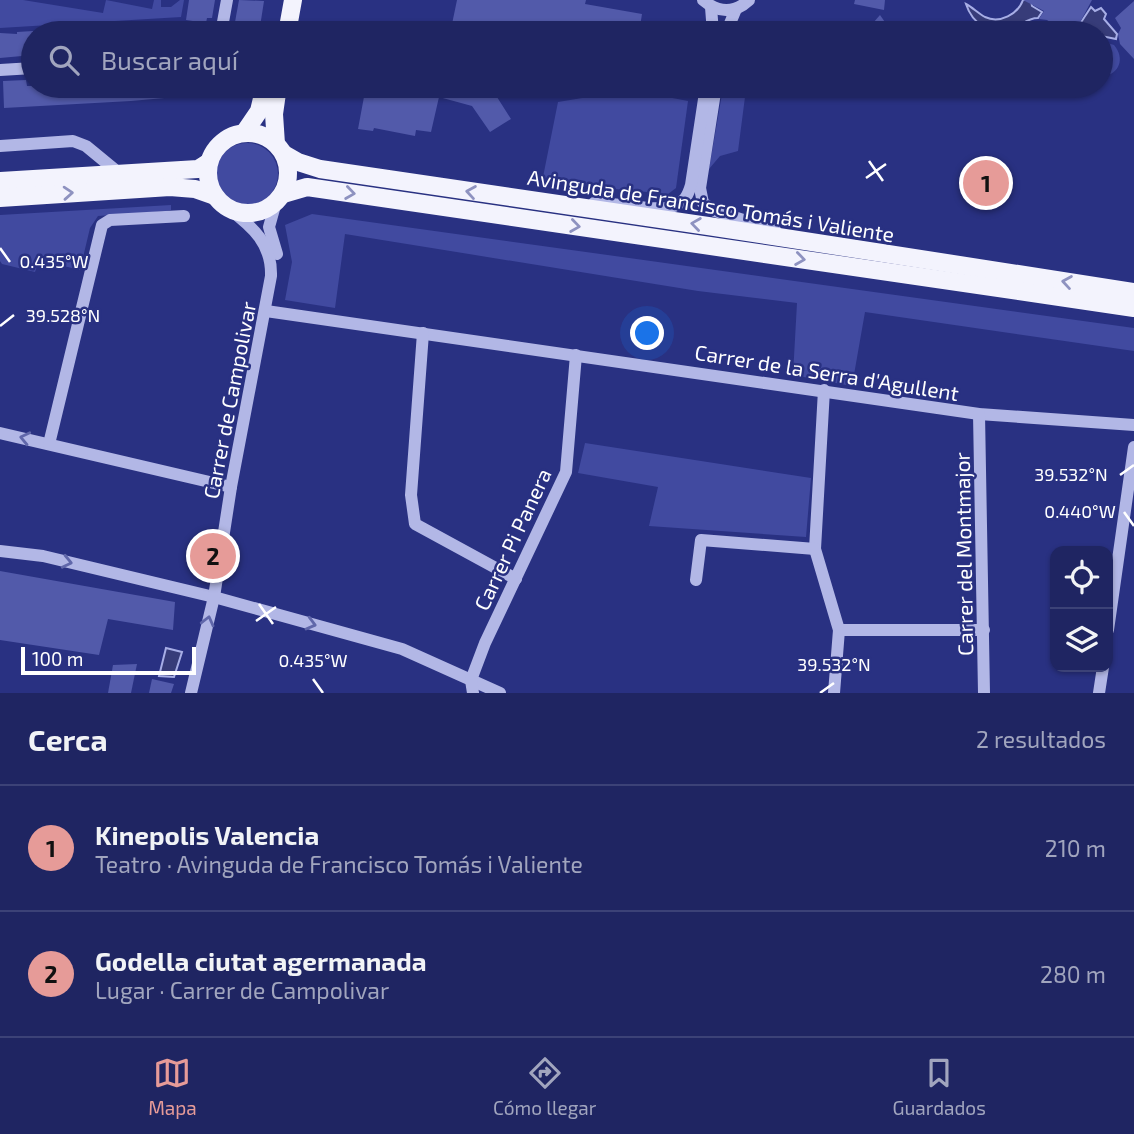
<!DOCTYPE html>
<html lang="es">
<head>
<meta charset="utf-8">
<style>
  :root { --surface:#1f2562; --page:#2c316b; --text:#f1f3f6; --muted:#a1a5be; --line:#3c4277; --accent:#e69b98 }
  body { margin:0; font-family:"Exo 2",sans-serif; background:var(--page); color:var(--text) }
  .controls { position:absolute; right:21px; bottom:21px; display:grid; overflow:hidden; border-radius:14px; box-shadow:0 2px 5px #0004 }
  .controls button { width:63px; height:63px; display:grid; place-items:center; padding:0; border:0; border-bottom:2px solid var(--line); background:var(--surface); color:var(--text); font:35px sans-serif }
  .scale { position:absolute; left:21px; bottom:18px; width:175px; box-sizing:border-box; padding-left:7px; border:4px solid #fff; border-top:0; font-size:19px; line-height:24px; white-space:nowrap; color:#fff; -webkit-text-stroke:5px #293182; paint-order:stroke }
  .you { position:absolute; left:648px; top:334px; width:24px; height:24px; margin:-18px; border:5px solid #fff; border-radius:50%; background:#1a73e8; box-shadow:0 0 0 10px #1a73e833 }
  .badge { display:grid; place-items:center; width:46px; height:46px; border-radius:50%; background:var(--accent); color:#111; font-size:23px; font-weight:700 }
  .pin { position:absolute; translate:-50% -50%; border:4px solid #fff; box-shadow:0 2px 7px #0006 }
  .list { margin:0; padding:0; list-style:none }
  h2 { display:flex; justify-content:space-between; align-items:center; height:91px; margin:0; padding:0 28px; font-size:30px }
  h2 small { font-size:23px; font-weight:400; color:var(--muted) }
  .list li { display:grid; grid-template-columns:46px 1fr auto; gap:21px; align-items:center; box-sizing:border-box; height:126px; padding:0 28px; border-top:2px solid var(--line) }
  .list b { display:block; font-size:26px; white-space:nowrap }
  .list p { margin:0; font-size:23px; white-space:nowrap; color:var(--muted) }
  .list em { font-size:23px; font-style:normal; color:var(--muted) }
  .icon { flex:none; width:38px; height:38px; fill:none; stroke:currentColor; stroke-width:2; stroke-linecap:round; stroke-linejoin:round }
  .map { position:relative; flex:none; width:1134px; height:693px; overflow:hidden }
  .search { position:absolute; background:var(--surface); box-shadow:0 2px 5px #0004; left:21px; right:21px; top:21px; height:77px; display:flex; align-items:center; gap:18px; box-sizing:border-box; padding:0 24px; border-radius:38px; color:var(--muted); font-size:26px }
  .sheet { height:343px; background:var(--surface) }
  nav { display:flex; justify-content:space-around; align-items:center; box-sizing:border-box; height:98px; border-top:2px solid var(--line); background:var(--surface); font-size:19px; color:var(--muted) }
  nav a { display:grid; justify-items:center; gap:4px }
  nav .on { color:var(--accent) }
  .map>svg:first-child { display:block }
  .green { fill:#414aa0 }
  .water { fill:#373c79; stroke:#a7aee6; stroke-width:2 }
  .building { fill:#525aaa }
  .lines { fill:none; stroke-linecap:round; stroke-linejoin:round }
  .minor { stroke:#b2b7e6; stroke-width:12 }
  .major { stroke:#f3f3fd; stroke-width:18 }
  .oneway { stroke:#8e92c0 }
  .oneway2 { stroke:#6067aa }
  .ticks { fill:none; stroke:#fff; stroke-width:2.5 }
  .labels { text-anchor:middle; dominant-baseline:central; stroke-width:5; stroke-linejoin:round; paint-order:stroke }
  .street-label { font-size:21px; fill:#fff; stroke:#293182 }
  .ticks-label { font-size:18px; text-anchor:middle; fill:#fff; stroke:#293182; stroke-width:5; stroke-linejoin:round; paint-order:stroke }
</style>
</head>
<body>
<div class="map">
<svg width="1134" height="693" viewBox="0 0 1134 693">
  <rect width="100%" height="100%" fill="#293182"/>
  <g class="green">
    <path d="M0,0h23l80,13 3,-13 46,9 2,-9h7v7h10l9,-7h4l-3,17 -181,11z"/>
    <path d="M1101,41l13,4c11,13 6,29 -12,32z"/>
    <path d="M631,90l57,11 -12,87 -8,6 -126,-12 16,-80z"/>
    <path d="M722,94l23,3 -7,54 -18,5 -11,13z"/>
    <circle cx="247" cy="174" r="31"/>
    <path d="M171,205v5l-5,1 -68,5 -8,12 -10,42 -41,-10 -4,12 -33,-8 -2,-3v-46z"/>
    <path d="M312,214l822,114v23l-269,-39 -13,74 -59,-11 4,-72 -99,-12 -353,-57 -10,74 -50,-8 7,-38 -7,-37z"/>
    <path d="M585,443l226,35 -5,59 -157,-11 9,-39 -80,-14z"/>
  </g>
  <g class="water">
    <path d="M1023,0h8l1,6 10,6 -4,6c-12,0 -16,8 -26,11 -21,8 -40,-6 -46,-25 6,3 12,9 19,13 15,7 33,-3 38,-17z"/>
    <path d="M1091,7l4,4 6,-3 5,6 -2,5 13,15 -1,5 -15,-3v-3h-34l4,-6 5,3z"/>
    <path d="M166,648l16,4 -8,25 -15,-1z"/>
  </g>
  <g class="building">
    <path d="M189,0h26l-3,18h-5l-1,5 -20,-3z"/>
    <path d="M239,0l25,1 -5,32h-26z"/>
    <path d="M457,0h129l-1,4 57,10 -3,19h-27l-31,-5v5h-65l-64,-9z"/>
    <path d="M855,0h30l-1,10 -30,-6z"/>
    <path d="M1023,0h69l-15,28 -8,-4 -5,8 -17,-12 -8,-1 5,-8z"/>
    <path d="M1134,1v58l-14,-15 -2,-10 3,-6 -6,-10z"/>
    <path d="M880,15l7,10 -4,6 -4,1 -4,-3 -2,-6z"/>
    <path d="M182,22v11h-24l-1,-10z"/>
    <path d="M33,31v24l-33,3v-25l17,1v-2z"/>
    <path d="M26,80l1,6h193v7l-89,8 -127,7 -1,-27z"/>
    <path d="M366,86h124l21,33 -21,13 -18,-26 -33,-9 -8,35 -15,-2 -1,6 -41,-8 -1,3 -15,-2z"/>
    <path d="M0,571l175,31 -2,28 -65,-11 -9,36 -99,-15z"/>
    <path d="M137,664l-6,29h-23l5,-28z"/>
    <path d="M152,679l22,5 -3,9h-22z"/>
  </g>
  <g class="lines">
    <g class="minor">
      <path d="M703,0c15,13 31,14 46,0"/>
      <path d="M711,7l2,26"/>
      <path d="M221,33l6,-33"/>
      <path d="M726,33l10,-24"/>
      <path d="M0,70l33,-2"/>
      <path d="M716,86l-16,102 3,15 12,8 60,19"/>
      <path d="M0,146l73,-5 13,5 34,28"/>
      <path d="M276,202l-7,25 8,27"/>
      <path d="M594,203c21,-1 64,10 80,3 11,-4 14,-11 17,-21l15,-99"/>
      <path d="M266,311l713,103 155,11"/>
      <path d="M423,333l-12,162 4,29 101,55"/>
      <path d="M824,390l-9,159 24,81 -5,63"/>
      <path d="M979,414l5,279"/>
      <path d="M0,433l231,54"/>
      <path d="M49,444l53,-219 8,-5 74,-4"/>
      <path d="M0,551l43,5 171,41 188,52 98,44"/>
      <path d="M696,580l5,-40 114,9"/>
      <path d="M839,630h145"/>
      <path d="M1108,630l26,-183"/>
      <path d="M191,693l23,-96 17,-110 40,-211c1,-32 -18,-49 -42,-67"/>
      <path d="M473,693l-2,-13 14,-37 81,-171 10,-117"/>
      <path d="M1099,693l4,-26"/>
    </g>
    <g class="major">
      <path d="M287,33l6,-33"/>
      <circle cx="248" cy="173" r="40"/>
      <path d="M244,133l15,-22 6,-25"/>
      <path d="M276,144l-2,-30 4,-28"/>
      <path d="M284,154l14,8 22,7 388,57 426,66"/>
      <path d="M0,181l198,-12 11,-7"/>
      <path d="M283,194l24,-7 827,121"/>
      <path d="M0,198l170,-11 25,2 20,7"/>
    </g>
  </g>
  <defs><path id="oneway-chevron" d="M-2-3.5L2.5 0L-2 3.5" fill="none" stroke-width="1.6" stroke-linecap="round" stroke-linejoin="round" transform="scale(1.75)"/></defs>
  <g class="oneway">
    <use href="#oneway-chevron" transform="translate(471 192) rotate(-171)"/>
    <use href="#oneway-chevron" transform="translate(68 193) rotate(-4)"/>
    <use href="#oneway-chevron" transform="translate(350 193) rotate(8)"/>
    <use href="#oneway-chevron" transform="translate(696 224) rotate(-172)"/>
    <use href="#oneway-chevron" transform="translate(575 226) rotate(8)"/>
    <use href="#oneway-chevron" transform="translate(800 259) rotate(8)"/>
    <use href="#oneway-chevron" transform="translate(1067 282) rotate(-171)"/>
  </g>
  <g class="oneway2">
    <use href="#oneway-chevron" transform="translate(25 438) rotate(-167)"/>
    <use href="#oneway-chevron" transform="translate(67 562) rotate(13)"/>
    <use href="#oneway-chevron" transform="translate(208 621) rotate(-76)"/>
    <use href="#oneway-chevron" transform="translate(311 624) rotate(15)"/>
  </g>
  <path class="ticks" d="M869,161l14,20M866,178l20,-14M0,248l10,14M0,326l14,-11M1120,475l14,-10M1124,512l10,14M259,604l14,20M256,621l20,-14M313,679l10,14M820,693l14,-10"/>
  <g class="labels">
    <g class="street-label">
      <text transform="translate(711 205) rotate(9)">Avinguda de Francisco Tomás i Valiente</text>
      <text transform="translate(827 372) rotate(9)">Carrer de la Serra d'Agullent</text>
      <text transform="translate(229 400) rotate(-79)">Carrer de Campolivar</text>
      <text transform="translate(512 539) rotate(-65)">Carrer Pi Panera</text>
      <text transform="translate(963 554) rotate(-91)">Carrer del Montmajor</text>
    </g>
  </g>
  <g class="ticks-label">
    <text x="54" y="268">0.435°W</text>
    <text x="63" y="322">39.528°N</text>
    <text x="1071" y="481">39.532°N</text>
    <text x="1080" y="518">0.440°W</text>
    <text x="313" y="667">0.435°W</text>
    <text x="834" y="671">39.532°N</text>
  </g>
</svg>
<div class="controls">
<button><svg class="icon" aria-label="locate" viewBox="0 0 24 24"><circle cx="12" cy="12" r="6"/><path d="M12 2v4M12 18v4M2 12h4M18 12h4"/></svg></button>
<button><svg class="icon" aria-label="layers" viewBox="0 0 24 24"><path d="M12 4l9 5-9 5-9-5zM3 14l9 5 9-5"/></svg></button>
</div>
<div class="scale">100 m</div>
<div class="you"></div>
<div class="pin badge" style="left:986px;top:183px">1</div>
<div class="pin badge" style="left:213px;top:556px">2</div>
<div class="search"><svg class="icon" aria-label="search" viewBox="0 0 24 24"><circle cx="10" cy="10" r="6"/><path d="M15 15l6 6"/></svg>Buscar aquí</div>
</div>
<section class="sheet">
<h2>Cerca<small>2 resultados</small></h2>
<ul class="list">
<li><span class="badge">1</span><div><b>Kinepolis Valencia</b><p>Teatro · Avinguda de Francisco Tomás i Valiente</p></div><em>210 m</em></li>
<li><span class="badge">2</span><div><b>Godella ciutat agermanada</b><p>Lugar · Carrer de Campolivar</p></div><em>280 m</em></li>
</ul>
</section>
<nav>
<a class="on"><svg class="icon" aria-label="map" viewBox="0 0 24 24"><path d="M3 6l6-2 6 2 6-2v14l-6 2-6-2-6 2zM9 4v14M15 6v14"/></svg>Mapa</a>
<a><svg class="icon" aria-label="directions" viewBox="0 0 24 24"><path d="M12 3l9 9-9 9-9-9zM9 14v-3h6M13 9l2 2-2 2"/></svg>Cómo llegar</a>
<a><svg class="icon" aria-label="saved" viewBox="0 0 24 24"><path d="M7 4h10v16l-5-4-5 4z"/></svg>Guardados</a>
</nav>
</body>
</html>
